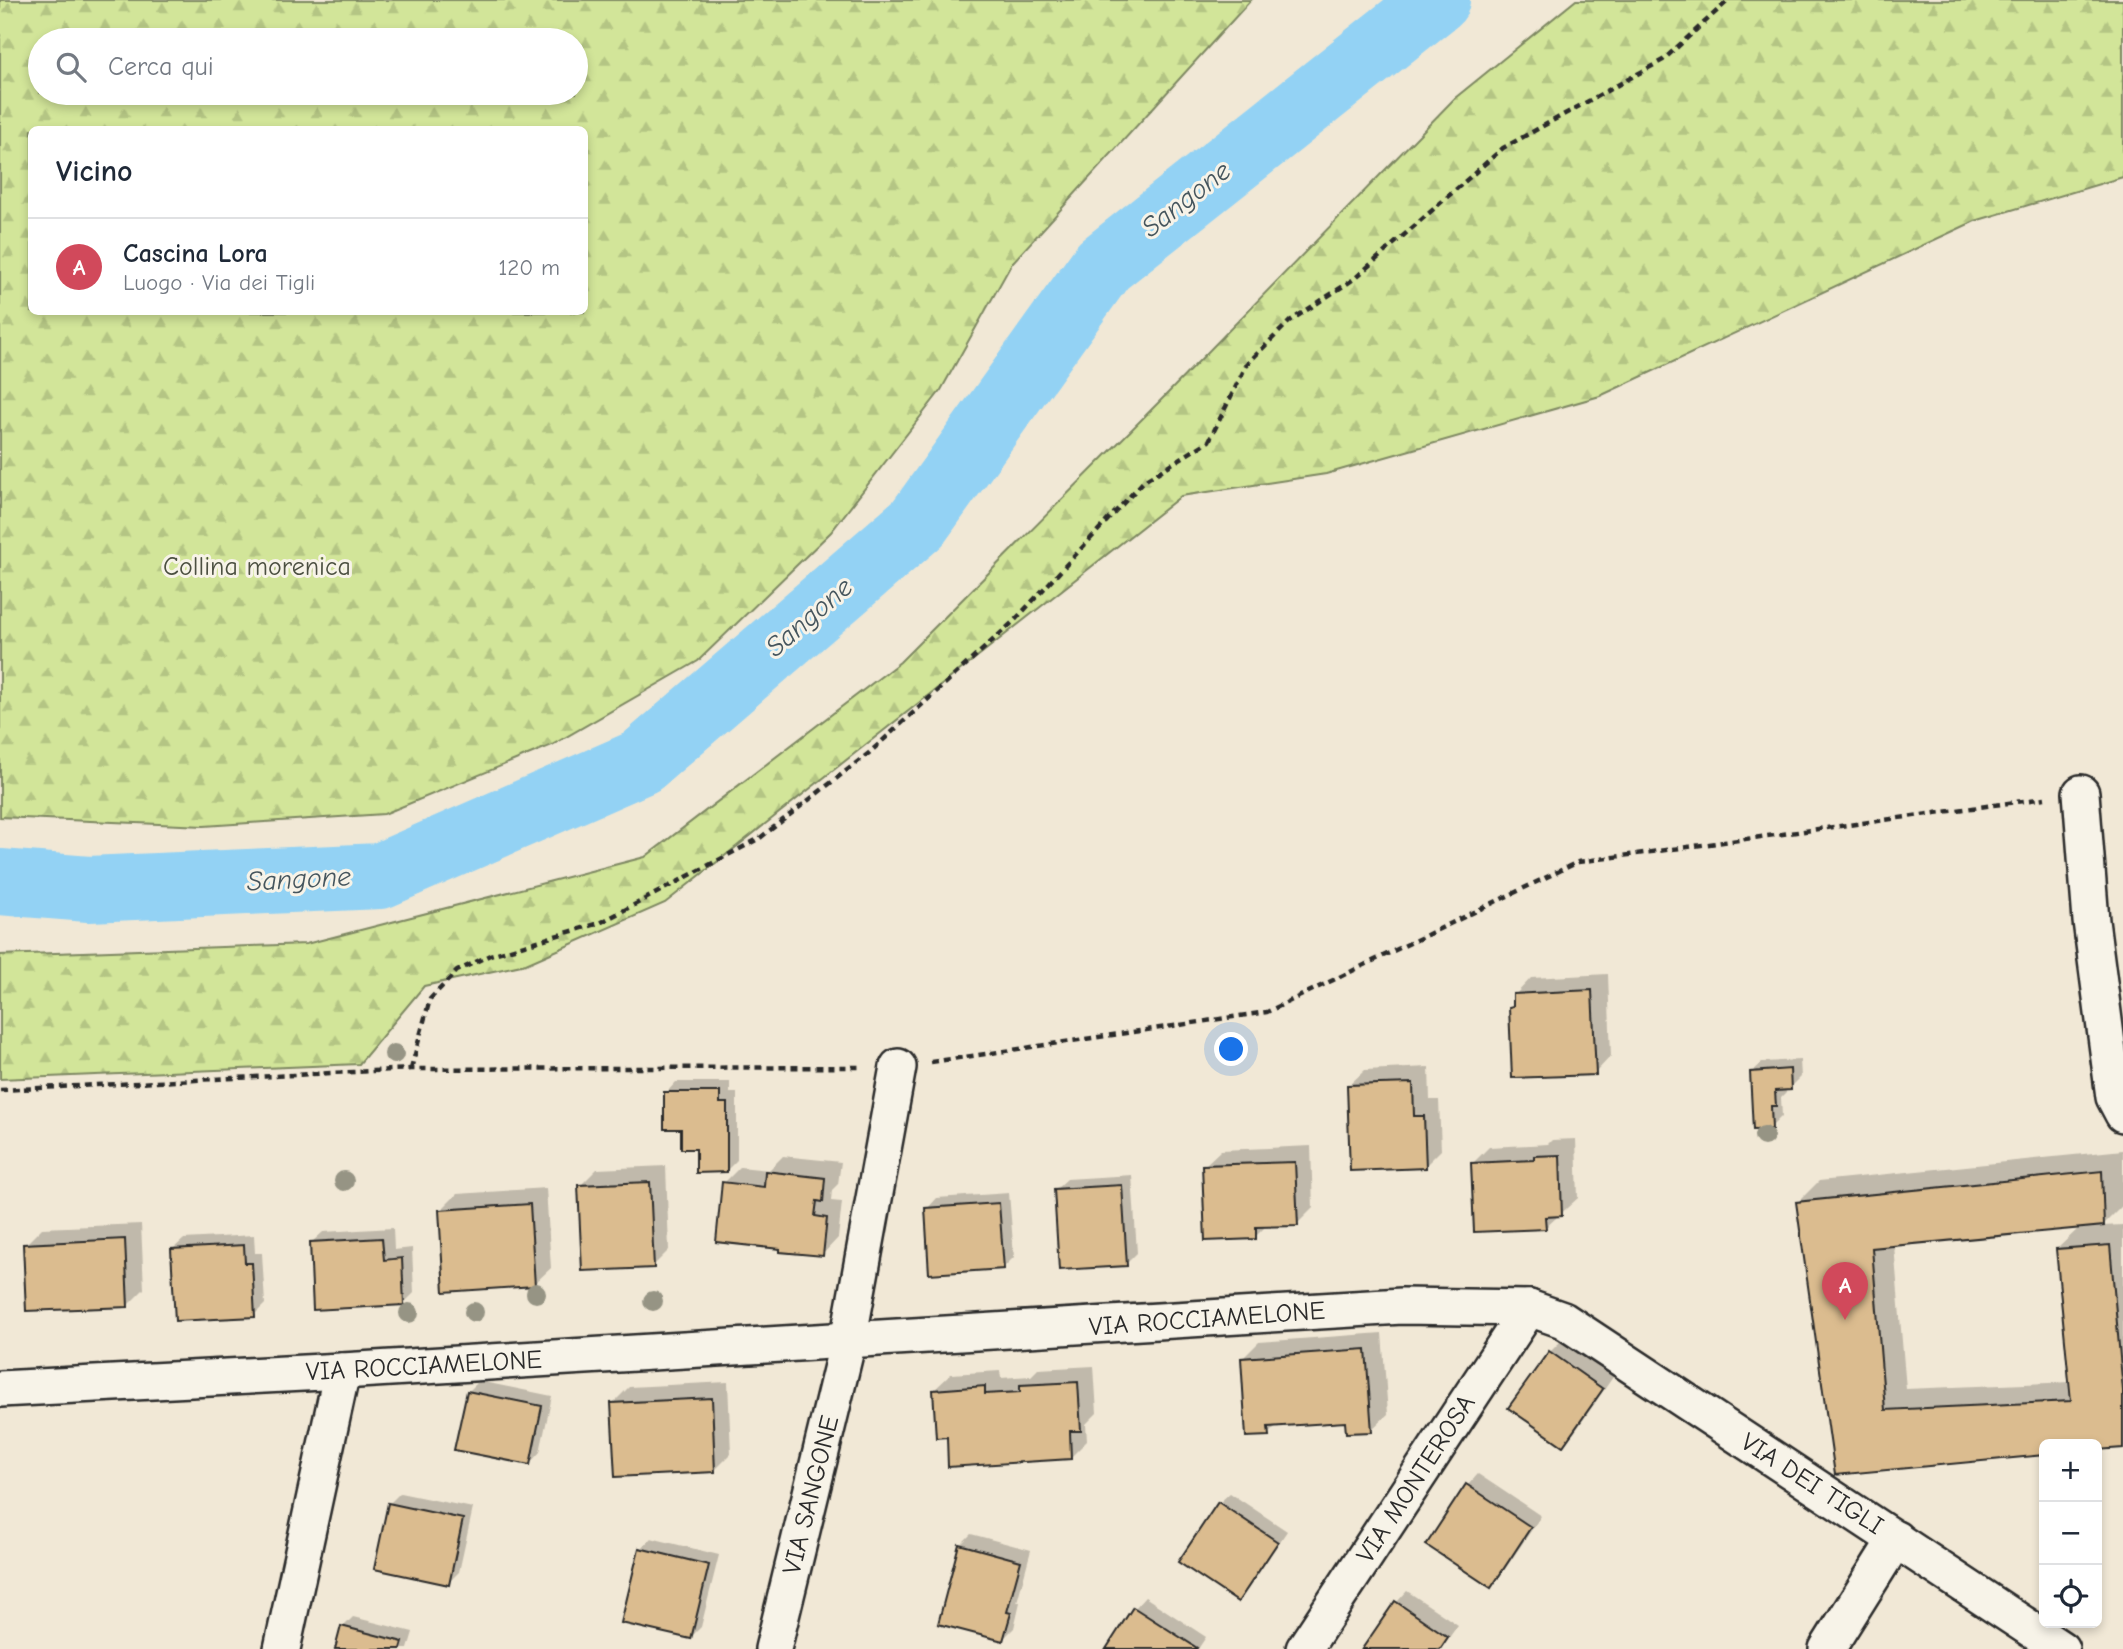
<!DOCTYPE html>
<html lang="it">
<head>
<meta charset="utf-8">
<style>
  :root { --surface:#fff; --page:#f2f2f3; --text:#1f2937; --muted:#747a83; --line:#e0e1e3; --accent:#d1495b }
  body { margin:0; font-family:"Comic Neue",sans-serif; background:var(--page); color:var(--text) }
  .controls { position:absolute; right:21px; bottom:21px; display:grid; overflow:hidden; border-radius:10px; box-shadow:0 4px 10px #0003 }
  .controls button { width:63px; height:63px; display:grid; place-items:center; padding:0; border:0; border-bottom:2px solid var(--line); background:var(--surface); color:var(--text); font:35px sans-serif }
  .you { position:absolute; left:1232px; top:1050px; width:24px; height:24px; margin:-18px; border:5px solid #fff; border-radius:50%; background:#1a73e8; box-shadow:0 0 0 10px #1a73e833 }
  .badge { display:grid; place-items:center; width:46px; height:46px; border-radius:50%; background:var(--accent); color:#fff; font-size:23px; font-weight:700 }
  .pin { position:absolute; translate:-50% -58px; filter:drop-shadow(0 2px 4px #0008) }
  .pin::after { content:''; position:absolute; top:37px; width:24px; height:21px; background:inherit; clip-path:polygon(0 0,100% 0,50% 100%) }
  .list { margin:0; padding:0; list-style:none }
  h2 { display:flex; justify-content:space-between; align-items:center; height:91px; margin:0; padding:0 28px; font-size:30px }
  h2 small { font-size:23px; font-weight:400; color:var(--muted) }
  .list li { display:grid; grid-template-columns:46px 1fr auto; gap:21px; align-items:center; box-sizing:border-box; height:98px; padding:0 28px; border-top:2px solid var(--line) }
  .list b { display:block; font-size:26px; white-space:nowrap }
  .list p { margin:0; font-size:23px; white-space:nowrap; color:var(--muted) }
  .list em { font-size:23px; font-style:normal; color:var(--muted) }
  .icon { flex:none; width:38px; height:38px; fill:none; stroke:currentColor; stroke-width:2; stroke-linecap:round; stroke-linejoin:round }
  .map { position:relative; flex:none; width:2123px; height:1649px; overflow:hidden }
  .search { position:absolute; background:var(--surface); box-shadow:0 4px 10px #0003; left:28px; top:28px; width:560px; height:77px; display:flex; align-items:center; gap:18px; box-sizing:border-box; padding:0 24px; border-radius:38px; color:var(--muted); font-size:26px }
  .panel { position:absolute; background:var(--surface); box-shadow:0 4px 10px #0003; left:28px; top:126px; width:560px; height:189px; border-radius:10px }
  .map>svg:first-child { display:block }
  .forest { fill:url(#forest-firs); stroke:#7e8862; stroke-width:2; fill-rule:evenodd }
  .shadow { fill:#0003; fill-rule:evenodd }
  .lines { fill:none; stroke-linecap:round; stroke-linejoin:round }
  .river { stroke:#93d2f4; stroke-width:66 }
  .building { fill:#dbbc8f; stroke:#2b2b2b; stroke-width:2 }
  .minor-casing { stroke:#2b2b2b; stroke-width:40 }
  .path { stroke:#2b2b2b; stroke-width:4.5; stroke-dasharray:7 5; stroke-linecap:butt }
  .minor { stroke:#f7f3e8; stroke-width:35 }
  .tree { fill:#969484 }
  .labels { text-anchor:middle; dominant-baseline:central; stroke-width:6; stroke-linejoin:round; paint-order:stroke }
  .park-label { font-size:26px; fill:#4c5041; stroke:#f7f3e8 }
  .street-label { font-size:26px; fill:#2b2b2b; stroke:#f7f3e8 }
  .water-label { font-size:28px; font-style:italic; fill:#45555d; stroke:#f7f3e8 }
</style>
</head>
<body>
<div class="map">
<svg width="2123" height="1649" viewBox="0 0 2123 1649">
  <defs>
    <pattern id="forest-firs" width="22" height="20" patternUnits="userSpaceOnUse" patternTransform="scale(1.75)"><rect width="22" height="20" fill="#d2e599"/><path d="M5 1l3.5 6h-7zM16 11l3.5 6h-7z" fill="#b4c584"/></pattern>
  </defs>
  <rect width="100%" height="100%" fill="#f1e8d6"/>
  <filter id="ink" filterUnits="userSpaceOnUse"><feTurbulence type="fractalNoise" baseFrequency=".0143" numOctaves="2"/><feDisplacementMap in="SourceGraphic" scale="14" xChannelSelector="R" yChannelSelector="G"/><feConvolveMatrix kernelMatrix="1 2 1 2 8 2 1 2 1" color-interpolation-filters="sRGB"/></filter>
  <g filter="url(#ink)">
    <g class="forest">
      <path d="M0,0h1251l-239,263 -71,127 -110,142 -133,129 -146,84 -168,69 -180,12 -204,-9zM40,40h536v53h-536zM32,130h552v182h-552z"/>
      <path d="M1576,0h547v177l-148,44 -375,175 -274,78 -145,22 -516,407 -139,61 -102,22 -65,78 -359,15v-124l306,-11 339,-87 255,-195 265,-266 290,-298z"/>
    </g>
    <g class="shadow">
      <path d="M1608,974l3,82 -16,17 -85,-65 5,-5v-8l16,-17z"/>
      <path d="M1800,1060l1,17 -11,11h-5l1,5 -5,5 1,18 -11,11 -19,-55 11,-10z"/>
      <path d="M1429,1067l1,33h9l2,50 -16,16 -77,-80 17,-16z"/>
      <path d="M676,1082h54v11h7v67l-10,10 -29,-23 -15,-20 -17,-34z"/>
      <path d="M1576,1139l2,59 -33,30 -72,-65 16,-16 59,-3 4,-4z"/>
      <path d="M1311,1146l2,62 -16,16 -30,1 -12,12 -51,-71 17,-16z"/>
      <path d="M2123,1150v55l-21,21 21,-1v221l-26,3v-5h-53v10l-208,19 -38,-271 21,-21zM2080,1227l-23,22 14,133 -165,7 -12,-144z"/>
      <path d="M783,1156l58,6 -3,22 -6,6 -1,11 11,1 -4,36 -16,17 -98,-72 16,-16 29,3z"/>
      <path d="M666,1166l3,84 -16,16 -73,-80 17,-17z"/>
      <path d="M1132,1175l5,78 -11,11 -70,-75 11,-10z"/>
      <path d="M546,1188l5,80 -17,16 -93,-74 16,-16z"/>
      <path d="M1009,1193l5,64 -11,11 -76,-59 10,-11z"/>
      <path d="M141,1224l3,65 -16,16 -103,-60 17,-17z"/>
      <path d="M393,1228l1,22 18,-2 2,45 -11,11 -91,-62 11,-10z"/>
      <path d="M254,1235l1,18h7l3,51 -11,11 -81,-66 11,-10z"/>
      <path d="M1382,1333l6,81 -17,16 -24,-10 -69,4 -10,10 -25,-76 16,-16z"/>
      <path d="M1561,1341l52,36 -39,56 -11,11 -52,-36 39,-56z"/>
      <path d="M1094,1366l3,47 -11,11 1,17 -17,17 -122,-23 -14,-45 17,-16 49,-3 1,7 30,-2 7,-7z"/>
      <path d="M479,1381l73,15 -12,56 -10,11 -62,-71z"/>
      <path d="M728,1382l3,72 -16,16 -102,-67 16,-16z"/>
      <path d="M1478,1474l63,42 -40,59 -10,10 -63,-41 40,-59z"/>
      <path d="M400,1493l73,15 -14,64 -11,11 -59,-79z"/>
      <path d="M1230,1493l57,38 -39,58 -10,11 -19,-97z"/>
      <path d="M971,1534l60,16 -14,52h3l-6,26 -11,11 -43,-94z"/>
      <path d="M651,1538l68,17 -18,72 -11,11 -49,-89z"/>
      <path d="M1407,1591l51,34 -17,24h-76l32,-47z"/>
      <path d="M1145,1597l61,40 -8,12h-90l27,-41z"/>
      <path d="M353,1617l60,15 -5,17h-71l6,-22z"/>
    </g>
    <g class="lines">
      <path class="river" d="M0,882l89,7 291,-13 261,-114 277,-239 185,-258 334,-265"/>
    </g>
    <g class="building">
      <path d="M1592,990l4,85 -84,3 -3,-71 4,-1v-12z"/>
      <path d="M1790,1069l1,21 -16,1 1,15h-5l1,23 -19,1 -3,-58z"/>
      <path d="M1413,1083l1,33h10l2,52 -76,3 -3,-86z"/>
      <path d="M664,1092h56v11h7v69l-31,1v-24h-15v-20h-17z"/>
      <path d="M1560,1155l2,61 -17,1 1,12 -72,3 -3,-69 63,-3v-4z"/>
      <path d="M1295,1162l3,64 -42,1v12l-51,2 -3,-76z"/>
      <path d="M765,1171l60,7 -2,24 -6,-1 -2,15 12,2 -4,38 -43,-4v-3l-64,-7 6,-60 42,5z"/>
      <path d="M2102,1171l2,55 -232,22 13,162 186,-9 -15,-152 54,-4 13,146v57l-26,2v-6h-53v11l-209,20 -39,-273z"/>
      <path d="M650,1182l4,86 -72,3 -4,-86z"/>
      <path d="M1122,1185l5,81 -68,4 -5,-81z"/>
      <path d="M999,1203l5,66 -75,5 -4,-66z"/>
      <path d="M530,1204l5,82 -91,6 -5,-82z"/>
      <path d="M382,1238l2,22 18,-2 2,47 -91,5 -3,-68z"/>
      <path d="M125,1239l3,68 -102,4 -3,-67z"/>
      <path d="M244,1245l1,18h7l3,54 -80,4 -4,-72z"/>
      <path d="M1366,1349l6,83 -26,1 -1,-11 -77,5 1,9 -23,1 -5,-79z"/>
      <path d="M1549,1351l54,38 -40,57 -55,-38z"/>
      <path d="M1078,1382l3,49h-11l1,28 -123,8 -1,-30 -11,1 -3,-48 52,-4v8l35,-2v-7z"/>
      <path d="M467,1391l75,15 -12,59 -76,-15z"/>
      <path d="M712,1398l3,74 -100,5 -4,-74z"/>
      <path d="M1466,1484l65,43 -40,61 -65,-43z"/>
      <path d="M1218,1502l60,40 -40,60 -60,-40z"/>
      <path d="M388,1503l75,16 -14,66 -75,-16z"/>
      <path d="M959,1544l62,17 -14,51 4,1 -8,28 -65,-17z"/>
      <path d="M639,1548l70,17 -18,74 -70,-16z"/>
      <path d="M1395,1601l53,36 -8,12h-78z"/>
      <path d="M1133,1607l64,41 -1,1h-90z"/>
      <path d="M341,1626l62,16 -2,7h-66z"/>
    </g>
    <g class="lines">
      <defs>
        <g id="minor">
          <path d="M2081,793l10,128 23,176 9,17"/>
          <path d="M0,1389l342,-18 1060,-65 127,2 34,12 498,329"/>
          <path d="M282,1649l60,-278"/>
          <path d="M773,1649l75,-308 50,-274"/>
          <path d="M1304,1649l225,-341"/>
          <path d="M1827,1649l69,-110"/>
        </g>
      </defs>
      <use href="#minor" class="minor-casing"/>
      <g class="path">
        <path d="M931,1062l336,-50 311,-150 467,-64"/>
        <path d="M411,1069l19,-70 27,-28 33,-16 110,-32 160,-85 109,-85 145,-132 130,-140 65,-40 38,-77 43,-43 64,-42 149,-131 160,-88 66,-60"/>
        <path d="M0,1090l411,-21 452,-2"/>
      </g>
      <use href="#minor" class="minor"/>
    </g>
    <g class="tree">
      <circle cx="394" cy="1054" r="10"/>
      <circle cx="1764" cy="1136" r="10"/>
      <circle cx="344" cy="1181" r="10"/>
      <circle cx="536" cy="1293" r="10"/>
      <circle cx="653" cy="1301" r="10"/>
      <circle cx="474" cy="1312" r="10"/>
      <circle cx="409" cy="1313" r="10"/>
    </g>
  </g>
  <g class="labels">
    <g class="park-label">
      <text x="257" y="567">Collina morenica</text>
    </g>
    <g class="street-label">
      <text transform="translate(1207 1319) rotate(-4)">VIA ROCCIAMELONE</text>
      <text transform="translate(424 1366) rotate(-3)">VIA ROCCIAMELONE</text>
      <text transform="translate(1416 1479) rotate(-57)">VIA MONTEROSA</text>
      <text transform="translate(1812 1484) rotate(33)">VIA DEI TIGLI</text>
      <text transform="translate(811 1495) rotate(-76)">VIA SANGONE</text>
    </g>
    <g class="water-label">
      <text transform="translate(1186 199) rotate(-38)">Sangone</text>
      <text transform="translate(809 617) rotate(-41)">Sangone</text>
      <text transform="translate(299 879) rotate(-3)">Sangone</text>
    </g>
  </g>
</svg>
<div class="controls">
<button>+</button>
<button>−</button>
<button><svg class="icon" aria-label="locate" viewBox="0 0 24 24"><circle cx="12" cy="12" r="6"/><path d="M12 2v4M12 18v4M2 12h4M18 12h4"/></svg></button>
</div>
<div class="you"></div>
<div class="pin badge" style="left:1845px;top:1320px">A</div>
<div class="search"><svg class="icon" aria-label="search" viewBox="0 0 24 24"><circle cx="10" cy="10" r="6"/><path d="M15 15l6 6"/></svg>Cerca qui</div>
<section class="panel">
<h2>Vicino<small></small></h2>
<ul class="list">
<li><span class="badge">A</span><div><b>Cascina Lora</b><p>Luogo · Via dei Tigli</p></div><em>120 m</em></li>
</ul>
</section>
</div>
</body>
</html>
